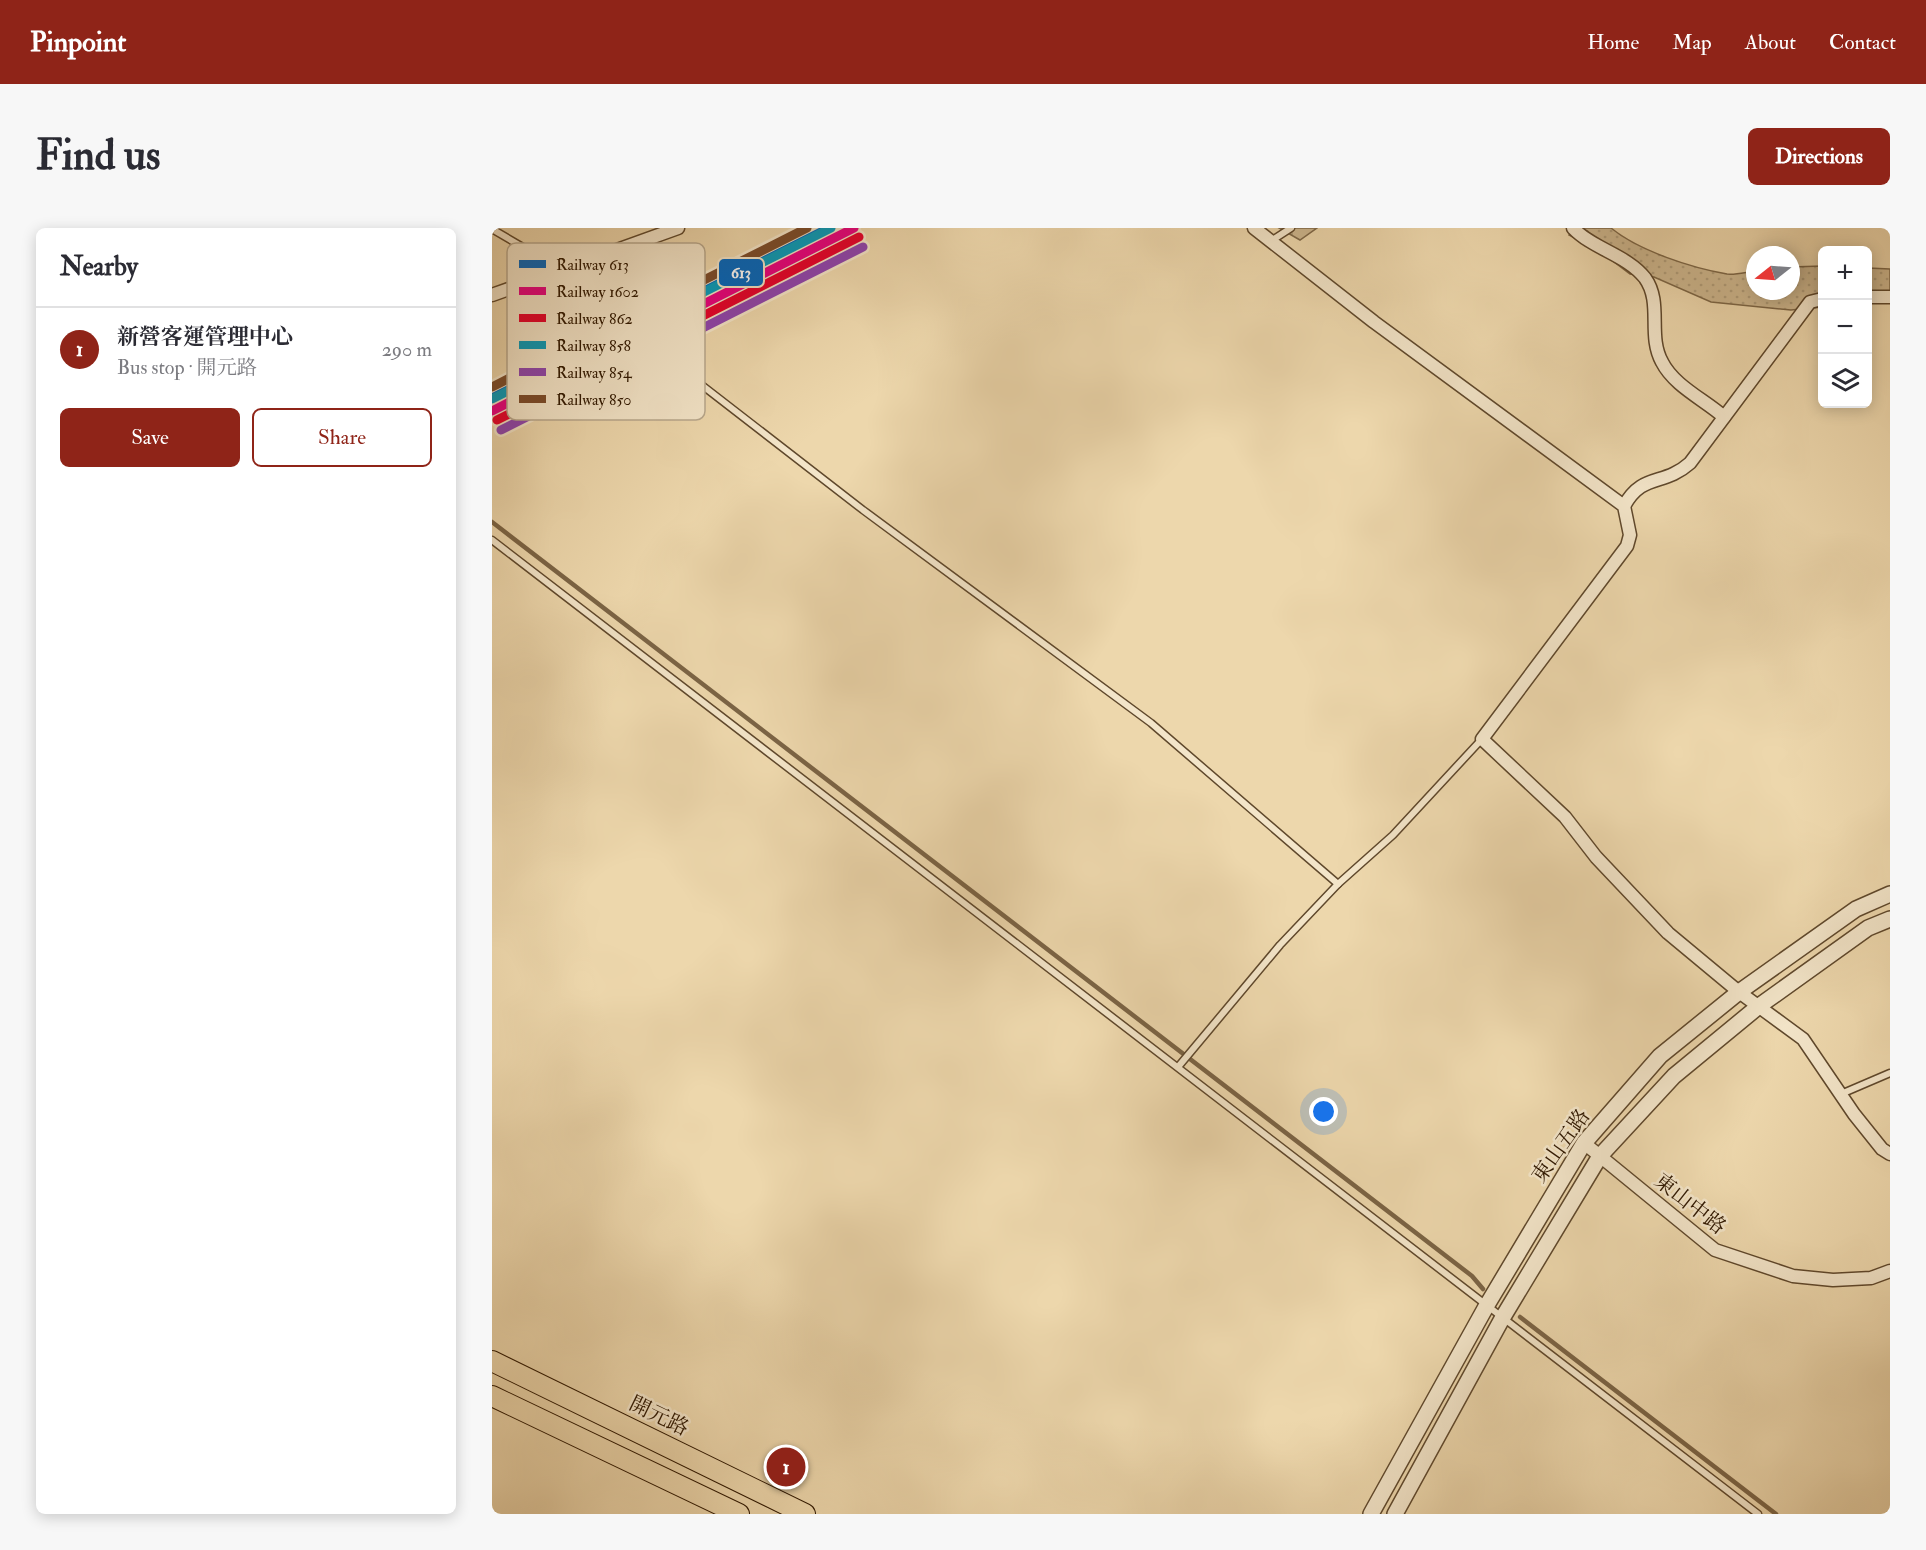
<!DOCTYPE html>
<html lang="en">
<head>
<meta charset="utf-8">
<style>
  :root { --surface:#fff; --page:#f7f7f7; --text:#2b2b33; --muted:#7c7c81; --line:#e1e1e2; --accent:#8f2418 }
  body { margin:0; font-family:"IM FELL Double Pica","Noto Serif TC",serif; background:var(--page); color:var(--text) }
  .controls { position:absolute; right:18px; top:18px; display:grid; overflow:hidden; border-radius:9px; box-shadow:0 3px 15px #0003 }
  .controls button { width:54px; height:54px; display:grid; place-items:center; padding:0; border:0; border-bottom:2px solid var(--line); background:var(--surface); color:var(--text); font:30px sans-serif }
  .compass { position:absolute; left:1254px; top:18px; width:54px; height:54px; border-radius:50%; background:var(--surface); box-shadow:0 3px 15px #0003; rotate:253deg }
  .you { position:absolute; left:832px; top:884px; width:21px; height:21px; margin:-15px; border:4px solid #fff; border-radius:50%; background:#1a73e8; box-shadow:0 0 0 9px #1a73e833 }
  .badge { display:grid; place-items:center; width:39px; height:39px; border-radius:50%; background:var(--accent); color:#fff; font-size:20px; font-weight:700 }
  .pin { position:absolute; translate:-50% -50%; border:3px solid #fff; box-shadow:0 2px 6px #0006 }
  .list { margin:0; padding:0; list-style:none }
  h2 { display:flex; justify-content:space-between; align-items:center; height:78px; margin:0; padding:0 24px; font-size:26px }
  h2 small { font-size:20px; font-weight:400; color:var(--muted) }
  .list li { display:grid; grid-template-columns:39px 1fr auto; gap:18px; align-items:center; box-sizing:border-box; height:84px; padding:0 24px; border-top:2px solid var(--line) }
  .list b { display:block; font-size:22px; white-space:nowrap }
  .list p { margin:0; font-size:20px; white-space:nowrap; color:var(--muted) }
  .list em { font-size:20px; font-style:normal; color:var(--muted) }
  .actions { display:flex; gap:12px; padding:18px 24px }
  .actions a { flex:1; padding:14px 0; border:2px solid var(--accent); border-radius:9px; text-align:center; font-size:21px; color:var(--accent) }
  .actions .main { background:var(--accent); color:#fff }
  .icon { flex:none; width:33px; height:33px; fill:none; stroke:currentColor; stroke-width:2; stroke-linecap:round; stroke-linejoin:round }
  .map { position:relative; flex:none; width:1398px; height:1286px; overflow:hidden; border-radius:9px }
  header { display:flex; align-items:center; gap:36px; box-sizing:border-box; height:84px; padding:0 30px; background:var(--accent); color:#fff }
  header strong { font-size:28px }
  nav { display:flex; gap:33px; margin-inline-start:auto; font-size:21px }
  .intro { display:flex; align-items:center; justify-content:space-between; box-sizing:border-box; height:144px; padding:0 36px }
  h1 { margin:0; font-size:42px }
  .button { padding:15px 27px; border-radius:9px; background:var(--accent); color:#fff; font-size:21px; font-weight:700 }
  main { display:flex; gap:36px; padding:0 36px }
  aside { flex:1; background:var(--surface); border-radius:9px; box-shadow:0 3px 15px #0003 }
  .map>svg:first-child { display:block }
  .grass { fill:url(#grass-dots); stroke:#7e6848; stroke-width:1.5 }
  .cemetery { fill:url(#cemetery-stones); stroke:#7e6848; stroke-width:1.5 }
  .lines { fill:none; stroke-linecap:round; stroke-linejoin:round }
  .stream { stroke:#7b6445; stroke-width:4.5 }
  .service-casing { stroke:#5f482c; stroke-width:9 }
  .minor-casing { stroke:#5f482c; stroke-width:15 }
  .tertiary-casing { stroke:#5f482c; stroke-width:18 }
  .primary-casing { stroke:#301801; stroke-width:22 }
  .service { stroke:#f3e5c9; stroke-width:6 }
  .minor { stroke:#f3e5c9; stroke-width:12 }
  .tertiary { stroke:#f3e5c9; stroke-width:15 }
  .primary { stroke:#edd7ac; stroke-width:20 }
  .rail-1-casing { stroke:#f3e5c9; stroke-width:14 }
  .rail-2-casing { stroke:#f3e5c9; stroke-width:14 }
  .rail-3-casing { stroke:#f3e5c9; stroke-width:14 }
  .rail-4-casing { stroke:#f3e5c9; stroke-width:14 }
  .rail-5-casing { stroke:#f3e5c9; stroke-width:14 }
  .rail-6-casing { stroke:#f3e5c9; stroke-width:14 }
  .rail-1 { stroke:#0065bd; stroke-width:9 }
  .rail-2 { stroke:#e5007d; stroke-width:9 }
  .rail-3 { stroke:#e4002b; stroke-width:9 }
  .rail-4 { stroke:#059aba; stroke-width:9 }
  .rail-5 { stroke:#8e44ad; stroke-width:9 }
  .rail-6 { stroke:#7a4b2a; stroke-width:9 }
  .labels { text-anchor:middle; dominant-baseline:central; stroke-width:5; stroke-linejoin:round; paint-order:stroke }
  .street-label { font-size:21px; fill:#301801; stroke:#f3e5c9 }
  .key { fill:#f3e5c9; stroke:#b8a88d; stroke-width:1.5 }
  .key-label { font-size:16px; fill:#301801 }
  .line-badge { stroke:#f3e5c9; stroke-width:2 }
  .badge-label { font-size:16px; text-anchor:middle; font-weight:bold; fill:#fff }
</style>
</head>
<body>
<header>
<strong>Pinpoint</strong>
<nav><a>Home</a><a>Map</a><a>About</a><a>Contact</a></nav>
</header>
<div class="intro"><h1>Find us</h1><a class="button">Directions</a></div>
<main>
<aside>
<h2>Nearby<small></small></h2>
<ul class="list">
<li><span class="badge">1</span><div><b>新營客運管理中心</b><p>Bus stop · 開元路</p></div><em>290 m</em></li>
</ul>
<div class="actions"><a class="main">Save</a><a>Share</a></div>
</aside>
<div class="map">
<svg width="1398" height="1286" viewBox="0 0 1398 1286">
  <defs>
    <pattern id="grass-dots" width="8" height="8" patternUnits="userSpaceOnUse" patternTransform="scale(1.5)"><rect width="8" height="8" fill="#cdb78f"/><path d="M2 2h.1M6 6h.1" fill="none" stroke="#b09d7a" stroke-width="1.8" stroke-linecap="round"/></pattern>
    <pattern id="cemetery-stones" width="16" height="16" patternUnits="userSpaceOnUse" patternTransform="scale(1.5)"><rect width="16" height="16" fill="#cdb78f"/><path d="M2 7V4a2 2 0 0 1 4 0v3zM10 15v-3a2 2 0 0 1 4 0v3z" fill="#b09d7a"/></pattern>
  </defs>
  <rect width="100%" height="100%" fill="#edd7ac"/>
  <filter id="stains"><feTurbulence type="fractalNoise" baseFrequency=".00333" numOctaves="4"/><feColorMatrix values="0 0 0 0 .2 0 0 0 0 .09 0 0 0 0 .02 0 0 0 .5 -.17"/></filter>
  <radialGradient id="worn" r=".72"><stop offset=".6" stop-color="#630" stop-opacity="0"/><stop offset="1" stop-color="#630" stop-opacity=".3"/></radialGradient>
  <g class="grass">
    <path d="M1082,0h37c28,23 81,40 116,46 9,1 19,-2 28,-3v20h36v-24l31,-1v41l-31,3 -80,-8 -57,-25 -24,-3 -29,-22 -32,-17z"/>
    <path d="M1376,40l22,1v26l-22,6z"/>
  </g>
  <path class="cemetery" d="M787,0h38l-17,12z"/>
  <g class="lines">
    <g class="stream">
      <path d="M0,294l980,754 11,13"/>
      <path d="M1028,1089l256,197"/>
    </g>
    <defs>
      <g id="service">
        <path d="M0,1l34,20 337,261 288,213 187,161"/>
        <path d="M779,13l20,-13"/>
        <path d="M0,312l1266,974"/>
        <path d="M686,839l102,-122 58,-61 55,-49 89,-96"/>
        <path d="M1349,866l49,-21"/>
      </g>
      <g id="minor">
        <path d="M762,0l120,94 250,184 6,29 -3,11 -145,193 83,78 31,40 72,76 71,59 64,47 51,75 28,35 8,5"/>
        <path d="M1081,0c20,21 54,27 72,50 18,25 2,57 17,84 12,24 43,38 62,55"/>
        <path d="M0,67l186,-67"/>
        <path d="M1376,69h22"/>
        <path d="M1132,278c19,-34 39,-19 66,-43l120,-161 12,-3"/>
        <path d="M1092,915l131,107 78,26 40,4 38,-2 19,-7"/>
      </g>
      <g id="tertiary">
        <path d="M879,1286l116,-209 97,-162 76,-87 79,-64 117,-83 34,-15"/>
        <path d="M903,1286l108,-197 97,-161 74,-80 85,-70 109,-78 22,-9"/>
      </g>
      <g id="primary">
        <path d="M0,1133l313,153"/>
        <path d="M0,1168l247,118"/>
      </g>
    </defs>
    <use href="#service" class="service-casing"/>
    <use href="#minor" class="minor-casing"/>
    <use href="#tertiary" class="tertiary-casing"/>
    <use href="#primary" class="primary-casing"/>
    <use href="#service" class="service"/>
    <use href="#minor" class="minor"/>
    <use href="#tertiary" class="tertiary"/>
    <use href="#primary" class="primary"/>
    <defs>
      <path id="rail-1" d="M0,170l337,-170"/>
      <path id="rail-2" d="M0,183l362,-183"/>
      <path id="rail-3" d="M5,192l362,-183"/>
      <path id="rail-4" d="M0,171l339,-171"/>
      <path id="rail-5" d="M9,202l362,-183"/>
      <path id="rail-6" d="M0,159l315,-159"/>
    </defs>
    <use href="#rail-1" class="rail-1-casing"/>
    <use href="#rail-2" class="rail-2-casing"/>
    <use href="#rail-3" class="rail-3-casing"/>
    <use href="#rail-4" class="rail-4-casing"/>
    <use href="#rail-5" class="rail-5-casing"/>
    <use href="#rail-6" class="rail-6-casing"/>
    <use href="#rail-1" class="rail-1"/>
    <use href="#rail-2" class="rail-2"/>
    <use href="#rail-3" class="rail-3"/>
    <use href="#rail-4" class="rail-4"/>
    <use href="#rail-5" class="rail-5"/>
    <use href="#rail-6" class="rail-6"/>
  </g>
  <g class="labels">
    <g class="street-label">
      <text transform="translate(1069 918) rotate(-55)">東山五路</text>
      <text transform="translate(1198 976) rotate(38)">東山中路</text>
      <text transform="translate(167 1188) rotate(26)">開元路</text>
    </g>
  </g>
  <rect x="15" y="15" width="198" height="177" rx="9" class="key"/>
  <rect x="27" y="32" width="27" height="8" fill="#0065bd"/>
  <rect x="27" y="59" width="27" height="8" fill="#e5007d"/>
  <rect x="27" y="86" width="27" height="8" fill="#e4002b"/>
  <rect x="27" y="113" width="27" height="8" fill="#059aba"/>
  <rect x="27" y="140" width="27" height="8" fill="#8e44ad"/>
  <rect x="27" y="167" width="27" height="8" fill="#7a4b2a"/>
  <g class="key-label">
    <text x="64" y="42">Railway 613</text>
    <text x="64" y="69">Railway 1602</text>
    <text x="64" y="96">Railway 862</text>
    <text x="64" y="123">Railway 858</text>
    <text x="64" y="150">Railway 854</text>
    <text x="64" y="177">Railway 850</text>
  </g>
  <rect class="line-badge" x="226" y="30" width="46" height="29" rx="6" fill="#0065bd"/>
  <g class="badge-label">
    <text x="249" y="50">613</text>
  </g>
  <rect width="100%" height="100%" filter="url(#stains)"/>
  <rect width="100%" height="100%" fill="url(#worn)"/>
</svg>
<div class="controls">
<button>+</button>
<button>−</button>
<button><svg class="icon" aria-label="layers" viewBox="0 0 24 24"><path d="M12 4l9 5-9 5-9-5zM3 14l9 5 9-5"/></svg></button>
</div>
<svg class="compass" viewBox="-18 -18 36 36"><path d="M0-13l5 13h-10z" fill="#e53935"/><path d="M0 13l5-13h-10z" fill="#7c7c81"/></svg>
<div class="you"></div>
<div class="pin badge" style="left:294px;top:1239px">1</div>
</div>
</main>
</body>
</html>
